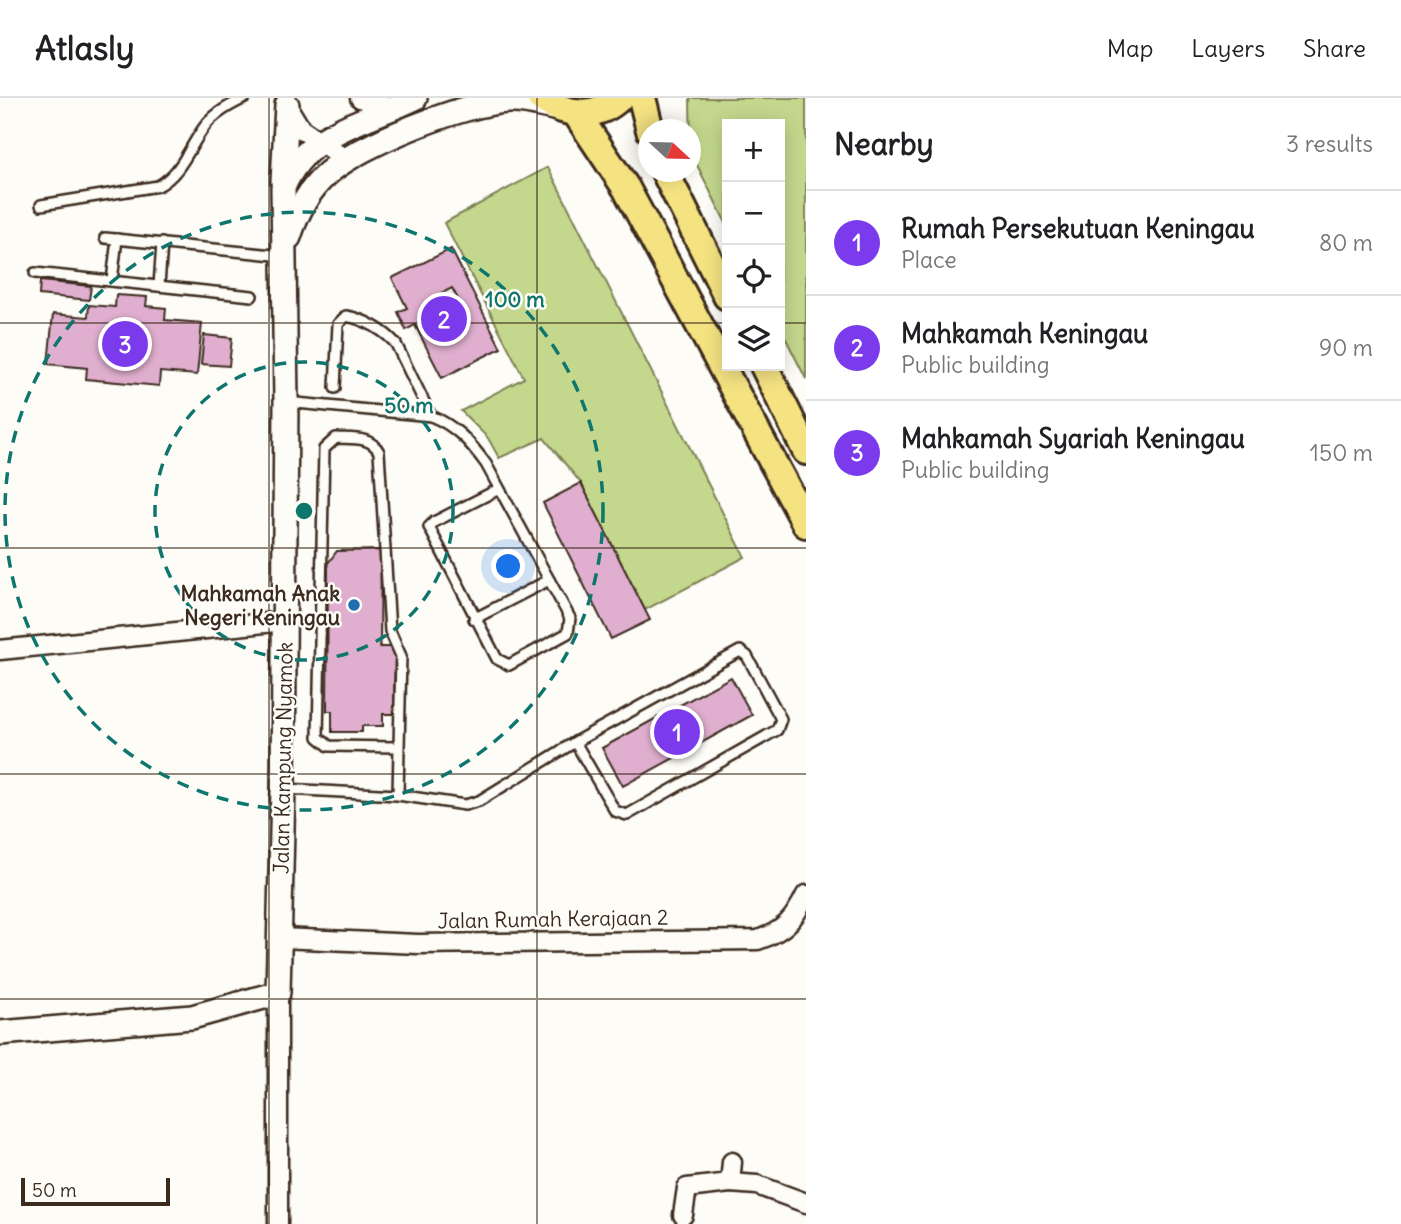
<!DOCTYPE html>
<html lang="en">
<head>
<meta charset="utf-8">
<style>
  :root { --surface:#fff; --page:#f2f2f2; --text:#202124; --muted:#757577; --line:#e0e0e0; --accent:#7c3aed }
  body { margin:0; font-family:Delius,sans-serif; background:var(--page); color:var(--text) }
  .controls { position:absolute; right:21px; top:21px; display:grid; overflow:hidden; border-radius:0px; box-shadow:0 4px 18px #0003 }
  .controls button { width:63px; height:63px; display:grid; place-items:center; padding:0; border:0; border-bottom:2px solid var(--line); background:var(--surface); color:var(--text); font:35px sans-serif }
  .compass { position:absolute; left:638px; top:21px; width:63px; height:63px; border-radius:50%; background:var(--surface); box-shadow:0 4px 18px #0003; rotate:112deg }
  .scale { position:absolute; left:21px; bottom:18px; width:149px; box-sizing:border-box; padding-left:7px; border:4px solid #3b2a1e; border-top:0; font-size:19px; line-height:24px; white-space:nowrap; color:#3b2a1e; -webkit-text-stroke:5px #fdfcf7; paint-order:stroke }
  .you { position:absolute; left:509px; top:469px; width:24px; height:24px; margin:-18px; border:5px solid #fff; border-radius:50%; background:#1a73e8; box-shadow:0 0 0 10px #1a73e833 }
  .badge { display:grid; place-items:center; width:46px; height:46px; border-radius:50%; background:var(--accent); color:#fff; font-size:23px; font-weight:700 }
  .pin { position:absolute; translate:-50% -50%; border:4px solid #fff; box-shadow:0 2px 7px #0006 }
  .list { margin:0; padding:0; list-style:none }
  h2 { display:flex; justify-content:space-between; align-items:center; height:91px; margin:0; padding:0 28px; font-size:30px }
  h2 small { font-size:23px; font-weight:400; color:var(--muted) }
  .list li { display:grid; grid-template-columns:46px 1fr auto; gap:21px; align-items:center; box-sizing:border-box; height:105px; padding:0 28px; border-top:2px solid var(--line) }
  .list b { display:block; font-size:26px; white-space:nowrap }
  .list p { margin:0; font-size:23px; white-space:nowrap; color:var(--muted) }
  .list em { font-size:23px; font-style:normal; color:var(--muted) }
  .icon { flex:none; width:38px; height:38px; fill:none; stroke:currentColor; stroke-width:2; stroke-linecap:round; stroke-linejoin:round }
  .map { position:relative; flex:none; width:806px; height:1126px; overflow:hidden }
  header { display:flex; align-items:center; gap:42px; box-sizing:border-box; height:98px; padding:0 35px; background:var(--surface); border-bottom:2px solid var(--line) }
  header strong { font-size:33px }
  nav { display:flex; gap:38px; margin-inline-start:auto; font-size:24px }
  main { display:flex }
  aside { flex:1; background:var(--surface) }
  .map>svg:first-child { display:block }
  .green { fill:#c3d88d; stroke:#7f8156; stroke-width:2 }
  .building { fill:#e0afcf; stroke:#3b2a1e; stroke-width:2; fill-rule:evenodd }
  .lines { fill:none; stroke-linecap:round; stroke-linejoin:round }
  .lane-casing { stroke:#3b2a1e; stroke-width:14 }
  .street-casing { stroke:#3b2a1e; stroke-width:23 }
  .secondary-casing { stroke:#3b2a1e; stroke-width:28 }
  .primary-casing { stroke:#3b2a1e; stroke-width:32 }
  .lane { stroke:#fdfcf7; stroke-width:9 }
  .street { stroke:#fdfcf7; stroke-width:18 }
  .secondary { stroke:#fdfcf7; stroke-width:23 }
  .primary { stroke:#f5e382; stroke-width:26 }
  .grid { fill:none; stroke:#3b2a1e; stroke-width:2; stroke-opacity:0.55 }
  .ring { fill:none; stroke:#0f766e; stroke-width:3.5; stroke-dasharray:12 9 }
  .poi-dot { fill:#1f6fb2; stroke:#fdfcf7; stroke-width:2.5 }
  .labels { text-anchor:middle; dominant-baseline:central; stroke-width:5; stroke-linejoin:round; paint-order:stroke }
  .poi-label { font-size:21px; font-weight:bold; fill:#3b2a1e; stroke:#fdfcf7; text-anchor:end }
  .street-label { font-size:21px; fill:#3b2a1e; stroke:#fdfcf7 }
  .centre { fill:#0f766e; stroke:#fdfcf7; stroke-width:3.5 }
  .ring-label { font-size:21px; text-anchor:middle; font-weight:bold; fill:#0f766e; stroke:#fdfcf7; stroke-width:5; stroke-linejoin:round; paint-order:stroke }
</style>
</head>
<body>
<header>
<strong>Atlasly</strong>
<nav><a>Map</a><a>Layers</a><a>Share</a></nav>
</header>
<main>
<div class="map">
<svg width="806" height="1126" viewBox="0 0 806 1126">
  <rect width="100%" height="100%" fill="#fdfcf7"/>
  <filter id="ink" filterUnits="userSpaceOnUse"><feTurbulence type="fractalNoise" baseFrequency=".0143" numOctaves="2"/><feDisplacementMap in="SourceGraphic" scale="14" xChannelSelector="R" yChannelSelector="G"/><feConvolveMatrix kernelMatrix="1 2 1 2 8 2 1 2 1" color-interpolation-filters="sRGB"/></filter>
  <g filter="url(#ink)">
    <g class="green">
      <path d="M690,0h116v281l-26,-52v-203h-53v101l-36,-72z"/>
      <path d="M548,69l197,390 -100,53 -64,-127 -37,-45 -45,20 -11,-20 -27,-27 63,-33 -80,-155z"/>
    </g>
    <g class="building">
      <path d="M451,151l50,99 -59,30 -27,-53 -9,5 -8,-18 9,-4 -15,-30zM452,190l8,15 -16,8 -8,-15z"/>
      <path d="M40,183l51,5 -2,14 -50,-5z"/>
      <path d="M116,197l31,2 -1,9 20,2 -1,12 37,3 -5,52 -37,-3 -1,14 -73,-7 1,-11 -39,-4 5,-50 35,3 1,-12 26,2z"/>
      <path d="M204,237l28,3 -3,28 -28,-2z"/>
      <path d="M581,385l69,137 -39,19 -68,-136z"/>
      <path d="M381,452l-1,97h15l-1,67h-11v12h-21v6h-30v-21h-5l1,-148 9,-12z"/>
      <path d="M731,579l21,38 -129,71 -21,-38z"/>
    </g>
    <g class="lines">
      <defs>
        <g id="lane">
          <path d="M41,107l117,-19c24,-13 31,-39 47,-60 10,-13 25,-21 40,-28"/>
          <path d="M105,140l179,18"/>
          <path d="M35,175l217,23"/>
          <path d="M112,183l5,-42"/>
          <path d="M159,188l3,-43"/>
          <path d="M335,290l3,-64 8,-8c18,3 38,14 50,28l35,72"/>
          <path d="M286,304l145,14c25,10 39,26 55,48l84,154 -2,15 -59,32 -12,-6 -68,-132 5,-5 65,-33"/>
          <path d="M474,521l75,-39"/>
          <path d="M397,649l-68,-1 -11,-9 6,-288 12,-11c16,1 35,-2 43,14l11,179 11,25 -3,139"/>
          <path d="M285,691l113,6 67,10 14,-4 96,-59 165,-91 7,5 34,63 -4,11 -150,85 -12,-4 -40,-69"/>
        </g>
        <g id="street">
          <path d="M360,0l34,10"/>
          <path d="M287,8l14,23 47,32"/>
          <path d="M0,552l285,-29"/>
          <path d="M280,840l138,6 340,-4c26,-9 36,-20 48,-45"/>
          <path d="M732,1064l-2,21 27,2 49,18"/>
          <path d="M683,1117l4,-27 43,-5"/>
          <path d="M278,1126v-231"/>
        </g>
        <g id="secondary">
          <path d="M283,84l4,-77"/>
          <path d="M289,139c8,-25 19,-47 39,-64 33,-29 138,-71 182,-72 16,-1 32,5 48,8"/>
          <path d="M0,935l192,-16 86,-24 5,-204 3,-387 -3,-214c21,-56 83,-66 132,-90"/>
        </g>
        <g id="primary">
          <path d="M541,0c24,17 55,22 78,0"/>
          <path d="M642,0l8,32"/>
          <path d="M576,15l50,75 180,336"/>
          <path d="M665,74l62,124"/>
          <path d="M764,268l42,85"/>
        </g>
      </defs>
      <use href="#lane" class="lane-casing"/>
      <use href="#street" class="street-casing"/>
      <use href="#secondary" class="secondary-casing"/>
      <use href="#primary" class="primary-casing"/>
      <use href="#lane" class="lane"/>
      <use href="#street" class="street"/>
      <use href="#secondary" class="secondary"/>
      <use href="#primary" class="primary"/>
    </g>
  </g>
  <path class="grid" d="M269,0v1126M537,0v1126M0,225h727M780,225h26M0,450h806M0,676h806M0,901h806"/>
  <g class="ring">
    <circle cx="304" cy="413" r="149"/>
    <circle cx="304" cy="413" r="299"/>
  </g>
  <circle class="poi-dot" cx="354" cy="507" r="7"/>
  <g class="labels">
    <g class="poi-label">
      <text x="340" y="495">Mahkamah Anak<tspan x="340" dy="24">Negeri Keningau</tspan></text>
    </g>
    <g class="street-label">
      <text transform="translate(283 660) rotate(-89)">Jalan Kampung Nyamok</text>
      <text transform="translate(553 821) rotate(-1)">Jalan Rumah Kerajaan 2</text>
    </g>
  </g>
  <circle cx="304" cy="413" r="10" class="centre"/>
  <g class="ring-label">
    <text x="515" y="209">100 m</text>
    <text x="409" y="315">50 m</text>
  </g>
</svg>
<div class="controls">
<button>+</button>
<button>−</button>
<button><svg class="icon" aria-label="locate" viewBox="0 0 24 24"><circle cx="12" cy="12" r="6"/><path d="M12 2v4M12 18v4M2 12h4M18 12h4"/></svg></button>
<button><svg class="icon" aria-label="layers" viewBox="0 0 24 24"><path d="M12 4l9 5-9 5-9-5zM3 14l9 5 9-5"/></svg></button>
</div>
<svg class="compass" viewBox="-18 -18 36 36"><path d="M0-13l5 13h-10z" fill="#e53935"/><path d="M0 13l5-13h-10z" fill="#757577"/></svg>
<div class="scale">50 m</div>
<div class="you"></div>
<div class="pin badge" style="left:677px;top:634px">1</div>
<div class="pin badge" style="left:444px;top:221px">2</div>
<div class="pin badge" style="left:125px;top:246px">3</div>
</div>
<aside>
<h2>Nearby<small>3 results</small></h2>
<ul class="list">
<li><span class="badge">1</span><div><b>Rumah Persekutuan Keningau</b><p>Place</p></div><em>80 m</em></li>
<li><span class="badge">2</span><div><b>Mahkamah Keningau</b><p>Public building</p></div><em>90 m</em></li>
<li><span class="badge">3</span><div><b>Mahkamah Syariah Keningau</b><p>Public building</p></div><em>150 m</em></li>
</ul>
</aside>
</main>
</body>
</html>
